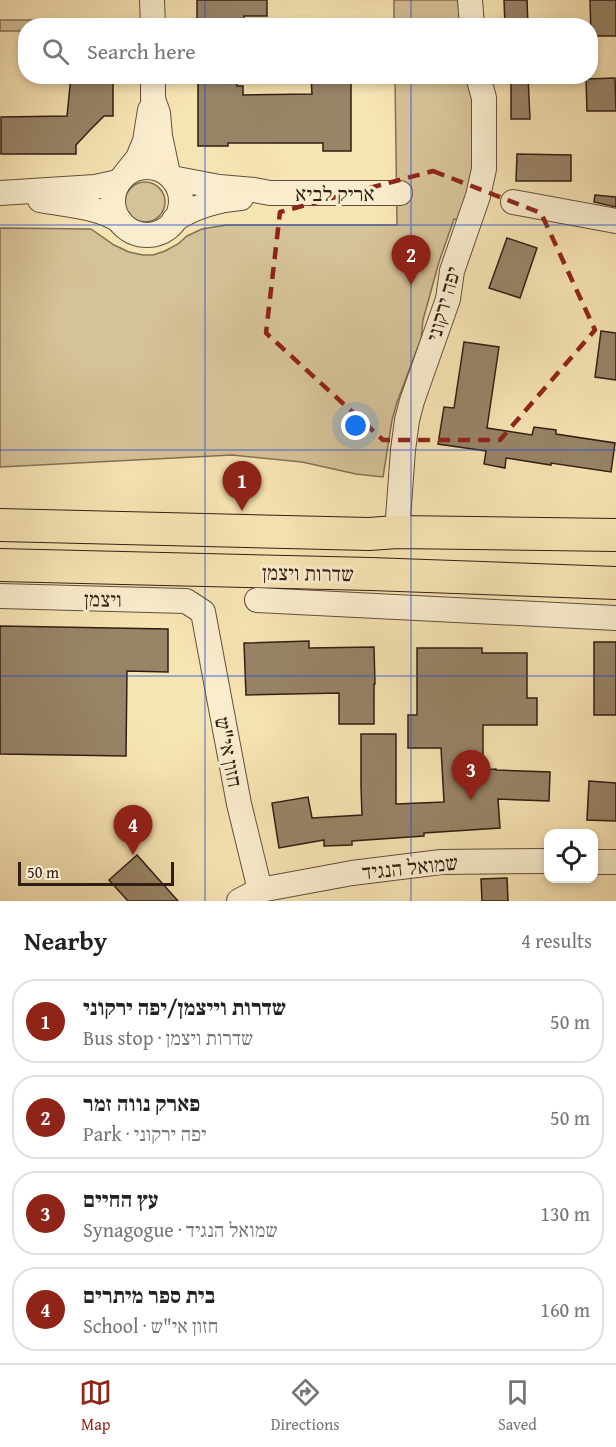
<!DOCTYPE html>
<html lang="en">
<head>
<meta charset="utf-8">
<style>
  :root { --surface:#fff; --page:#f2f2f2; --text:#222; --muted:#767676; --line:#e0e0e0; --accent:#8f2418 }
  body { margin:0; font-family:"Gentium Book Plus","Frank Ruhl Libre",serif; background:var(--page); color:var(--text) }
  .controls { position:absolute; right:18px; bottom:18px; display:grid; overflow:hidden; border-radius:12px; box-shadow:0 3px 9px #0003 }
  .controls button { width:54px; height:54px; display:grid; place-items:center; padding:0; border:0; border-bottom:2px solid var(--line); background:var(--surface); color:var(--text); font:30px sans-serif }
  .scale { position:absolute; left:18px; bottom:15px; width:156px; box-sizing:border-box; padding-left:6px; border:3px solid #321d15; border-top:0; font-size:16px; line-height:21px; white-space:nowrap; color:#321d15; -webkit-text-stroke:4px #faedce; paint-order:stroke }
  .you { position:absolute; left:356px; top:426px; width:21px; height:21px; margin:-15px; border:4px solid #fff; border-radius:50%; background:#1a73e8; box-shadow:0 0 0 9px #1a73e833 }
  .badge { display:grid; place-items:center; width:39px; height:39px; border-radius:50%; background:var(--accent); color:#fff; font-size:20px; font-weight:700 }
  .pin { position:absolute; translate:-50% -50px; filter:drop-shadow(0 2px 3px #0008) }
  .pin::after { content:''; position:absolute; top:32px; width:21px; height:18px; background:inherit; clip-path:polygon(0 0,100% 0,50% 100%) }
  .list { margin:0; padding:0; list-style:none }
  h2 { display:flex; justify-content:space-between; align-items:center; height:78px; margin:0; padding:0 24px; font-size:26px }
  h2 small { font-size:20px; font-weight:400; color:var(--muted) }
  .list li { display:grid; grid-template-columns:39px 1fr auto; gap:18px; align-items:center; box-sizing:border-box; height:84px; margin:0 12px 12px; padding:0 12px; border:2px solid var(--line); border-radius:24px }
  .list b { display:block; font-size:22px; white-space:nowrap }
  .list p { margin:0; font-size:20px; white-space:nowrap; color:var(--muted) }
  .list em { font-size:20px; font-style:normal; color:var(--muted) }
  .icon { flex:none; width:33px; height:33px; fill:none; stroke:currentColor; stroke-width:2; stroke-linecap:round; stroke-linejoin:round }
  .map { position:relative; flex:none; width:616px; height:901px; overflow:hidden }
  .search { position:absolute; background:var(--surface); box-shadow:0 3px 9px #0003; left:18px; right:18px; top:18px; height:66px; display:flex; align-items:center; gap:15px; box-sizing:border-box; padding:0 21px; border-radius:24px; color:var(--muted); font-size:22px }
  .sheet { height:462px; background:var(--surface) }
  nav { display:flex; justify-content:space-around; align-items:center; box-sizing:border-box; height:84px; border-top:2px solid var(--line); background:var(--surface); font-size:16px; color:var(--muted) }
  nav a { display:grid; justify-items:center; gap:3px }
  nav .on { color:var(--accent) }
  .map>svg:first-child { display:block }
  .green { fill:#d6c298; stroke:#847056; stroke-width:1.5 }
  .building { fill:#988467; stroke:#321d15; stroke-width:1.5 }
  .lines { fill:none; stroke-linecap:round; stroke-linejoin:round }
  .minor-casing { stroke:#634f3c; stroke-width:26 }
  .major-casing { stroke:#321d15; stroke-width:34 }
  .minor { stroke:#faedce; stroke-width:24 }
  .major { stroke:#f7e4b3; stroke-width:32 }
  .marked { fill:none; stroke:#8f2418; stroke-width:4.5; stroke-dasharray:12 8; stroke-linejoin:round }
  .grid { fill:none; stroke:#1d4ed8; stroke-width:1.5; stroke-opacity:0.55 }
  .labels { text-anchor:middle; dominant-baseline:central; stroke-width:6; stroke-linejoin:round; paint-order:stroke }
  .street-label { font-size:21px; fill:#321d15; stroke:#faedce }
</style>
</head>
<body>
<div class="map">
<svg width="616" height="901" viewBox="0 0 616 901">
  <rect width="100%" height="100%" fill="#f7e4b3"/>
  <filter id="stains"><feTurbulence type="fractalNoise" baseFrequency=".00333" numOctaves="4"/><feColorMatrix values="0 0 0 0 .2 0 0 0 0 .09 0 0 0 0 .02 0 0 0 .5 -.17"/></filter>
  <radialGradient id="worn" r=".72"><stop offset=".6" stop-color="#630" stop-opacity="0"/><stop offset="1" stop-color="#630" stop-opacity=".3"/></radialGradient>
  <g class="green">
    <path d="M394,0h64l2,25h-66z"/>
    <path d="M0,20h126v5l-100,1 -1,5h-25z"/>
    <path d="M395,77h70v3h5l8,17 -6,5v56h6l-18,63 -6,-2 -15,43 -16,58 -2,19 -24,63 -5,18 -9,57 -27,-3 -54,-12 -70,-7 -232,12v-239l91,1 23,16 15,7 14,3h10l12,-4 13,-7 9,-8 15,-7 24,-4h171z"/>
    <circle cx="145" cy="202" r="20"/>
  </g>
  <g class="building">
    <path d="M197,0h70v16h-23v10h-47z"/>
    <path d="M504,0h23l1,26h-23z"/>
    <path d="M590,0h26v36h-25z"/>
    <path d="M71,76h42v40h-9l-14,14 -14,15v9h-75v-37l66,-1z"/>
    <path d="M198,76h39v10h6v9l69,-1 -1,-18h40v75h-28v-8h-95v3h-30z"/>
    <path d="M511,76h17l2,43h-19z"/>
    <path d="M615,78l1,33h-29l-1,-32z"/>
    <path d="M517,154l54,1v26h-55z"/>
    <path d="M595,195l21,2v10l-22,-5z"/>
    <path d="M507,238l30,10 -17,50 -31,-10z"/>
    <path d="M601,331l15,2v47l-21,-3z"/>
    <path d="M464,342l35,5 -12,81 45,7 2,-8 22,3v4l59,9 -4,29 -60,-9v2l-45,-7 -1,10 -21,-4 2,-13 -48,-7 6,-37 10,1z"/>
    <path d="M0,626l168,3v43l-41,-1 -1,85 -126,-2z"/>
    <path d="M309,641v7l65,-1 1,37h-1v40h-35v-31l-93,2 -2,-52z"/>
    <rect x="594" y="642" width="22" height="73"/>
    <path d="M417,648h65v5h45v45h10v27h-54v45l13,-1v1l54,2 -1,29 -51,-2 2,29 -76,5v3l-72,5v4l-28,1v-6l-45,8 -7,-45 36,-6 4,21 50,-3 -1,-28v-53h35v70l48,-2 -3,-54h-33v-33h9z"/>
    <path d="M589,781l27,2v38l-29,-1z"/>
    <path d="M137,855l41,46h-50l-19,-21z"/>
    <path d="M507,878l1,23h-26l-1,-22z"/>
  </g>
  <g class="lines">
    <defs>
      <g id="minor">
        <path d="M152,0l1,26"/>
        <path d="M470,0l2,26"/>
        <path d="M153,76v23l5,14 2,23 8,38"/>
        <circle cx="147" cy="201" r="34"/>
        <path d="M126,173l12,-15 7,-17 5,-31"/>
        <path d="M172,178l47,9 35,3 16,3h130"/>
        <path d="M0,193l95,-6 23,-5"/>
        <path d="M40,200c26,5 57,6 80,21"/>
        <path d="M513,202l103,19"/>
        <path d="M174,220c21,-14 43,-20 67,-22"/>
        <path d="M397,532l6,-82 4,-30 5,-19 36,-102 4,-28 26,-75 6,-27v-71l-6,-22"/>
        <path d="M0,596l186,5 17,11 36,192 21,86"/>
        <path d="M257,600l359,18"/>
        <path d="M594,862h22"/>
        <path d="M239,901l21,-11 92,-17 89,-11 107,-1"/>
      </g>
      <g id="major">
        <path d="M0,525l369,9 28,-2 219,3"/>
        <path d="M0,565l371,9 245,9"/>
      </g>
    </defs>
    <use href="#minor" class="minor-casing"/>
    <use href="#major" class="major-casing"/>
    <use href="#minor" class="minor"/>
    <use href="#major" class="major"/>
  </g>
  <path class="marked" d="M433,171l108,42 54,117 -95,110h-117l-117,-107 14,-121z"/>
  <path class="grid" d="M205,0v26M411,0v26M205,76v825M411,76v825M0,225h616M0,450h616M0,676h616"/>
  <g class="labels">
    <g class="street-label">
      <text x="335" y="193">אריק לביא</text>
      <text transform="translate(443 304) rotate(-74)">יפה ירקוני</text>
      <text transform="translate(308 573) rotate(1)">שדרות ויצמן</text>
      <text transform="translate(103 599) rotate(1)">ויצמן</text>
      <text transform="translate(229 752) rotate(79)">חזון אי"ש</text>
      <text transform="translate(410 867) rotate(-6)">שמואל הנגיד</text>
    </g>
  </g>
  <rect width="100%" height="100%" filter="url(#stains)"/>
  <rect width="100%" height="100%" fill="url(#worn)"/>
</svg>
<div class="controls">
<button><svg class="icon" aria-label="locate" viewBox="0 0 24 24"><circle cx="12" cy="12" r="6"/><path d="M12 2v4M12 18v4M2 12h4M18 12h4"/></svg></button>
</div>
<div class="scale">50 m</div>
<div class="you"></div>
<div class="pin badge" style="left:242px;top:511px">1</div>
<div class="pin badge" style="left:411px;top:285px">2</div>
<div class="pin badge" style="left:471px;top:800px">3</div>
<div class="pin badge" style="left:133px;top:855px">4</div>
<div class="search"><svg class="icon" aria-label="search" viewBox="0 0 24 24"><circle cx="10" cy="10" r="6"/><path d="M15 15l6 6"/></svg>Search here</div>
</div>
<section class="sheet">
<h2>Nearby<small>4 results</small></h2>
<ul class="list">
<li><span class="badge">1</span><div><b>שדרות וייצמן/יפה ירקוני</b><p>Bus stop · שדרות ויצמן</p></div><em>50 m</em></li>
<li><span class="badge">2</span><div><b>פארק נווה זמר</b><p>Park · יפה ירקוני</p></div><em>50 m</em></li>
<li><span class="badge">3</span><div><b>עץ החיים</b><p>Synagogue · שמואל הנגיד</p></div><em>130 m</em></li>
<li><span class="badge">4</span><div><b>בית ספר מיתרים</b><p>School · חזון אי&quot;ש</p></div><em>160 m</em></li>
</ul>
</section>
<nav>
<a class="on"><svg class="icon" aria-label="map" viewBox="0 0 24 24"><path d="M3 6l6-2 6 2 6-2v14l-6 2-6-2-6 2zM9 4v14M15 6v14"/></svg>Map</a>
<a><svg class="icon" aria-label="directions" viewBox="0 0 24 24"><path d="M12 3l9 9-9 9-9-9zM9 14v-3h6M13 9l2 2-2 2"/></svg>Directions</a>
<a><svg class="icon" aria-label="saved" viewBox="0 0 24 24"><path d="M7 4h10v16l-5-4-5 4z"/></svg>Saved</a>
</nav>
</body>
</html>
